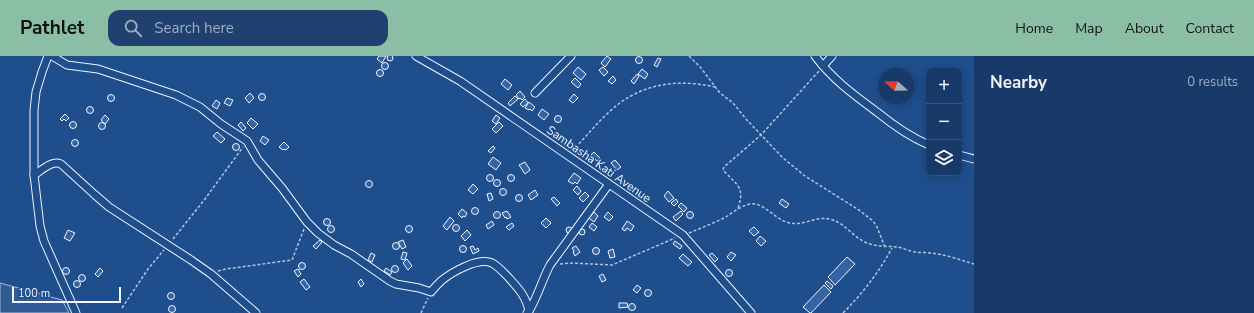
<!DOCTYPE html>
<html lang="en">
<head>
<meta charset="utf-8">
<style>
  :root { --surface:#173a69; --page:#20416f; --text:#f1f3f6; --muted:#9eadc0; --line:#36547d; --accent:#8abfa5 }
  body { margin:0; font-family:"Nunito Sans",sans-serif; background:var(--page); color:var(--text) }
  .controls { position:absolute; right:12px; top:12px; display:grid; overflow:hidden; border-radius:8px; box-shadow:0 2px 10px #0003 }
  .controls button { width:36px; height:36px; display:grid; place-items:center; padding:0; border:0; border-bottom:1px solid var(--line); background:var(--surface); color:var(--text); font:20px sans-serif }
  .compass { position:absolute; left:878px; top:12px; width:36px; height:36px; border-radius:50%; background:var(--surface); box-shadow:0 2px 10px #0003; rotate:290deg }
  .scale { position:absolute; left:12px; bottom:10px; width:109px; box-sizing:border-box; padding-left:4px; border:2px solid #f2f6ff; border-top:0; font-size:11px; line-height:14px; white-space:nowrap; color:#f2f6ff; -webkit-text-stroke:3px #1f4e8c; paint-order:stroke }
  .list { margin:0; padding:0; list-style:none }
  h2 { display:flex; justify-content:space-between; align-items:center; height:52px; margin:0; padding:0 16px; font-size:17px }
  h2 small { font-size:13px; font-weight:400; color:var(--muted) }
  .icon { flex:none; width:22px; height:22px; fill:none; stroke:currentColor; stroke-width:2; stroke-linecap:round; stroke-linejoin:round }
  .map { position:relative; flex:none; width:974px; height:257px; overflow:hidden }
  header { display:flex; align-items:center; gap:24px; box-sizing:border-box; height:56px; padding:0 20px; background:var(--accent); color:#111 }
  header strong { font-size:19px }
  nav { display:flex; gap:22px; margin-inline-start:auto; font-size:14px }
  .search { width:280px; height:36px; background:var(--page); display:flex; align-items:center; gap:10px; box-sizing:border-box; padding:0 14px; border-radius:12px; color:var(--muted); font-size:15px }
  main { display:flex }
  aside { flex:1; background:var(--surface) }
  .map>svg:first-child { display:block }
  .green { fill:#305b95; stroke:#a8bbd7 }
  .building { fill:#3563a3; stroke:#f2f6ff }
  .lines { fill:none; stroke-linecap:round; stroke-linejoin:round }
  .street-casing { stroke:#f2f6ff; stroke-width:9 }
  .path { stroke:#b3c4dc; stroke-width:1.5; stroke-dasharray:3 2; stroke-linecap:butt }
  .street { stroke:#1f4e8c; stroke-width:7 }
  .labels { text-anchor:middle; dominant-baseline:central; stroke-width:3; stroke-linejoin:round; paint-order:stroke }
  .street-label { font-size:12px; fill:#f2f6ff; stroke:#1f4e8c }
</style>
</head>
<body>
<header>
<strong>Pathlet</strong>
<div class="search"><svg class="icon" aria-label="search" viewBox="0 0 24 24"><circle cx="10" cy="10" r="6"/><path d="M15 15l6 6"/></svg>Search here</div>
<nav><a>Home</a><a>Map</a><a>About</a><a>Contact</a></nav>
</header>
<main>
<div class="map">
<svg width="974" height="257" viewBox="0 0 974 257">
  <rect width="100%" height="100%" fill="#1f4e8c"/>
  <path class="green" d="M0,227l62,17 7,13h-69z"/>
  <g class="building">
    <circle cx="390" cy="2" r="3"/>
    <path d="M379,0h7l-4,7 -5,-4z"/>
    <path d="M607,0l4,3 -6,8 -4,-4z"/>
    <circle cx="639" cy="4" r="3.5"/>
    <path d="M658,2l3,1 -4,8 -3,-2z"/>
    <circle cx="385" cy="10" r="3.5"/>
    <path d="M578,11l8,7 -5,6 -8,-7z"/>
    <path d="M603,11l5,5 -4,4 -5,-6z"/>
    <path d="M642,13l6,5 -3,5 -7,-5z"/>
    <circle cx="380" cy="17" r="3.5"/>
    <path d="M637,18l2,2 -5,8 -3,-3z"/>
    <path d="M613,20l3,4 -4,4 -4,-3z"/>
    <path d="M575,22l6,6 -3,4 -7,-6z"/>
    <path d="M505,23l7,6 -4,5 -7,-6z"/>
    <path d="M520,35l5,6 -3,3 -2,-2 -1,1 -3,-4z"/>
    <path d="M250,37l4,5 -5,5 -4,-5z"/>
    <circle cx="262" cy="41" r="3.5"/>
    <path d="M574,38l4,4 -5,5 -4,-3z"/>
    <circle cx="111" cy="42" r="3.5"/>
    <path d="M515,40l3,3 -8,7 -2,-3z"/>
    <path d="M227,42l6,2 -3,6 -6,-3z"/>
    <path d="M525,43l3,4 -5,4 -3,-3z"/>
    <path d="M216,44l4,3 -3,6 -5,-3z"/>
    <path d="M529,46l6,5 -3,4 -2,-2 -1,1 -4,-2z"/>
    <circle cx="90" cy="54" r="3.5"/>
    <path d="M542,53l7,5 -5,6 -6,-5z"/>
    <path d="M65,58l4,4 -3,3 -2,-2 -2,2 -2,-2z"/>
    <path d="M105,59l4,4 -4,5 -4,-4z"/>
    <path d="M496,59l4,3 -4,6 -4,-3z"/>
    <circle cx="558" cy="63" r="3.5"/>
    <path d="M251,62l7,6 -5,5 -6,-6z"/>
    <circle cx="73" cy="69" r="3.5"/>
    <path d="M241,66l5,6 -3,3 -5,-6z"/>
    <path d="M499,66l4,4 -7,7 -4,-4z"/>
    <circle cx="102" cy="70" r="3.5"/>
    <path d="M217,76l8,7 -4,4 -8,-7z"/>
    <path d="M263,80l6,4 -4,5 -5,-4z"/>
    <circle cx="75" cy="87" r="3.5"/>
    <path d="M284,86l5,5 -3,3 -2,-1 -1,1 -4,-3z"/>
    <circle cx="236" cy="91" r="3.5"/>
    <path d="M493,90l2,2 -4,5 -3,-2z"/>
    <path d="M594,96l6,6 -3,3 -6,-6z"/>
    <path d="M493,101l8,6 -5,7 -8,-6z"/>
    <path d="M615,104l6,7 -4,3 -6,-7z"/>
    <path d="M525,106l5,8 -5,4 -6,-9z"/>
    <path d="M574,117l7,5 -4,6 -2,-2 -2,2 -5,-3z"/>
    <circle cx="511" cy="122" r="3.5"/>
    <circle cx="490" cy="122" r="3.5"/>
    <circle cx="497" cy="127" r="3.5"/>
    <circle cx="369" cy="128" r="3.5"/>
    <path d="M473,128l5,5 -5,5 -5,-4z"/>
    <path d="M577,130l4,5 -3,4 -5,-5z"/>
    <circle cx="503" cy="136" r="3.5"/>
    <path d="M535,134l3,5 -7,5 -3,-5z"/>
    <path d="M668,135l6,7 -5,4 -5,-6z"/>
    <path d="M585,136l4,4 -6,6 -4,-4z"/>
    <path d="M491,137l2,6 -4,2 -2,-7z"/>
    <circle cx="519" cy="142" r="3.5"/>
    <path d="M554,141l6,6 -3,3 -6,-7z"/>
    <path d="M676,143l2,3 -4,4 -3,-3z"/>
    <path d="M782,143l7,5 -3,4 -7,-5z"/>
    <path d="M681,147l6,5 -3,4 -6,-6z"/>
    <circle cx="475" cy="155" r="3.5"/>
    <path d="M462,153l5,4 -2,4 -2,-1 -1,2 -4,-4z"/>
    <path d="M507,155l4,6 -4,2 -1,-2 -1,1 -3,-5z"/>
    <path d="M681,155l2,3 -7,7 -3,-4z"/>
    <circle cx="690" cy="159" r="3.5"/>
    <circle cx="497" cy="159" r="3.5"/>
    <path d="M594,156l4,4 -4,6 -5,-4z"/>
    <path d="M608,156l5,5 -4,4 -5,-4z"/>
    <path d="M450,161l4,4 -7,9 -4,-4z"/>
    <path d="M546,162l5,5 -5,5 -5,-5z"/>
    <circle cx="327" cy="166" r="3.5"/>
    <path d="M492,165l2,4 -6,4 -2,-4z"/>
    <path d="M627,165l7,5 -3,5 -4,-3 -2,3 -3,-2z"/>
    <path d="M512,167l2,3 -5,4 -3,-3z"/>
    <path d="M592,167l5,4 -3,4 -5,-4z"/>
    <circle cx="456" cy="172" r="3.5"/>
    <circle cx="409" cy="173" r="3.5"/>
    <circle cx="331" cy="173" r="3.5"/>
    <path d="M754,171l5,5 -5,4 -5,-5z"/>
    <circle cx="569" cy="174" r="3"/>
    <circle cx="582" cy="176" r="3"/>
    <path d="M68,174l7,3 -5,8 -6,-3z"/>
    <path d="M467,174l4,5 -6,6 -4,-5z"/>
    <path d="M760,180l6,5 -5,5 -5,-5z"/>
    <path d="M320,184l2,2 -6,7 -3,-3z"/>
    <path d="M403,184l3,7 -4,2 -4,-7z"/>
    <path d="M675,185l7,5 -2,3 -7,-5z"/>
    <circle cx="396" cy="190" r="3.5"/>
    <circle cx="463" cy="193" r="3.5"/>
    <path d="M473,190l2,4 3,-2 1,3 -6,3 -3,-7z"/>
    <path d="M576,190l4,6 -5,4 -2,-4 1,-1 -2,-3z"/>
    <circle cx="596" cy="195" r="3.5"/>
    <path d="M613,193l2,8 -5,1 -2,-7z"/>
    <path d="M403,196l4,1 -2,7 -4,-1z"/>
    <path d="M731,196l5,3 -5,6 -4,-4z"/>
    <path d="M371,197l4,2 -3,7 -4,-2z"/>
    <path d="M712,197l6,6 -3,3 -6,-7z"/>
    <path d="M683,198l9,8 -4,4 -9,-8z"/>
    <path d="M847,201l8,7 -20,21 -7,-8z"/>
    <path d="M407,203l5,7 -4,4 -5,-7z"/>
    <circle cx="302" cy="210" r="3.5"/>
    <circle cx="395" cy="213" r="3.5"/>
    <circle cx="66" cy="215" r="3.5"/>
    <path d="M100,212l3,3 -5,6 -3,-3z"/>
    <path d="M386,212l6,4 -2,3 -6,-4z"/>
    <path d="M298,213l3,5 -3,3 -4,-6z"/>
    <circle cx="729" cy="217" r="3.5"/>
    <path d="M603,218l3,6 -4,2 -3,-6z"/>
    <circle cx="82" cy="222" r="3.5"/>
    <path d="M304,223l6,8 -4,3 -6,-8z"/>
    <path d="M361,223l3,5 -3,3 -3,-5z"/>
    <circle cx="77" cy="228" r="3.5"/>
    <path d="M827,225l6,5 -2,3 -6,-6z"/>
    <path d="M637,229l4,3 -4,5 -4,-3z"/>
    <path d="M824,229l7,7 -20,21h-1l-7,-6z"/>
    <circle cx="648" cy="237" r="3.5"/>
    <circle cx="171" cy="240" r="3.5"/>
    <path d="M619,247h8l1,4 -9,1z"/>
    <circle cx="632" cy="251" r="3.5"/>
    <circle cx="172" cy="253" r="3.5"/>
  </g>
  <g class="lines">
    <defs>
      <g id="street">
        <path d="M48,0l-6,16 -6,20 -2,18v65l6,51 4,15 32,72"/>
        <path d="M52,0l15,9 31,4 78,26 24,12 21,17 26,17 11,19 24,28 25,34 11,11 16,12 17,9 39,27 6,3 23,4 12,4c3,-4 7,-8 10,-11 11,-9 37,-24 51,-18 6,3 11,9 16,14 10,11 18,19 21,34l-2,2"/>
        <path d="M416,0l44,25 223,154 68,78"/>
        <path d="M815,0c17,23 39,39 62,56 16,13 33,25 52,33"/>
        <path d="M823,10l9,-10"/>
        <path d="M535,37l36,-37"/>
        <path d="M959,99l15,4"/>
        <path d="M34,119c8,-5 18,-15 27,-11l33,30 15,13 82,53 20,14 45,39"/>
        <path d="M529,255c9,-15 13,-31 21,-46l59,-81"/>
      </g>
    </defs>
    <use href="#street" class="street-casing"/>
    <g class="path">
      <path d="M689,0l12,12 19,25 13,10 13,16 37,39 22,18 54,34 14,11 4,6 8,20"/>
      <path d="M572,95c12,-12 23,-26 36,-38 30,-29 68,-35 107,-26"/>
      <path d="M738,152c7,-20 0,-22 -13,-36l-2,-2 1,-3 37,-32 58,-64"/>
      <path d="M689,177c12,-5 25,-10 37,-16 7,-5 15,-11 24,-13 13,-3 26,17 40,19 14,3 25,-7 39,-4 16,3 23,18 38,24 10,4 20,3 30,4 6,1 12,4 18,5 5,1 10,0 15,1 15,1 30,7 44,11"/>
      <path d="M173,183l32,-40 38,-52"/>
      <path d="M560,208l12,-1 40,2 63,-27"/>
      <path d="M218,215l8,-2 66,-9 12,-31"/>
      <path d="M122,252l26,-39 16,-19"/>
      <path d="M421,257l7,-15"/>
      <path d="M843,257c20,-20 36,-41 49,-65"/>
    </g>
    <use href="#street" class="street"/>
  </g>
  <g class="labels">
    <g class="street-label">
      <text transform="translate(599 108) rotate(35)">Sambasha Kati Avenue</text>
    </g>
  </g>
</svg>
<div class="controls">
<button>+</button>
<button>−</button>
<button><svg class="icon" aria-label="layers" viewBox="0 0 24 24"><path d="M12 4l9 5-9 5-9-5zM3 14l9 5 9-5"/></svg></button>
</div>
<svg class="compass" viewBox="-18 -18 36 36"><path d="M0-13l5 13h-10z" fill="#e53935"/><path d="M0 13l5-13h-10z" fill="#9eadc0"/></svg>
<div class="scale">100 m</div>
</div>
<aside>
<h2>Nearby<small>0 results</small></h2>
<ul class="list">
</ul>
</aside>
</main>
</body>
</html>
